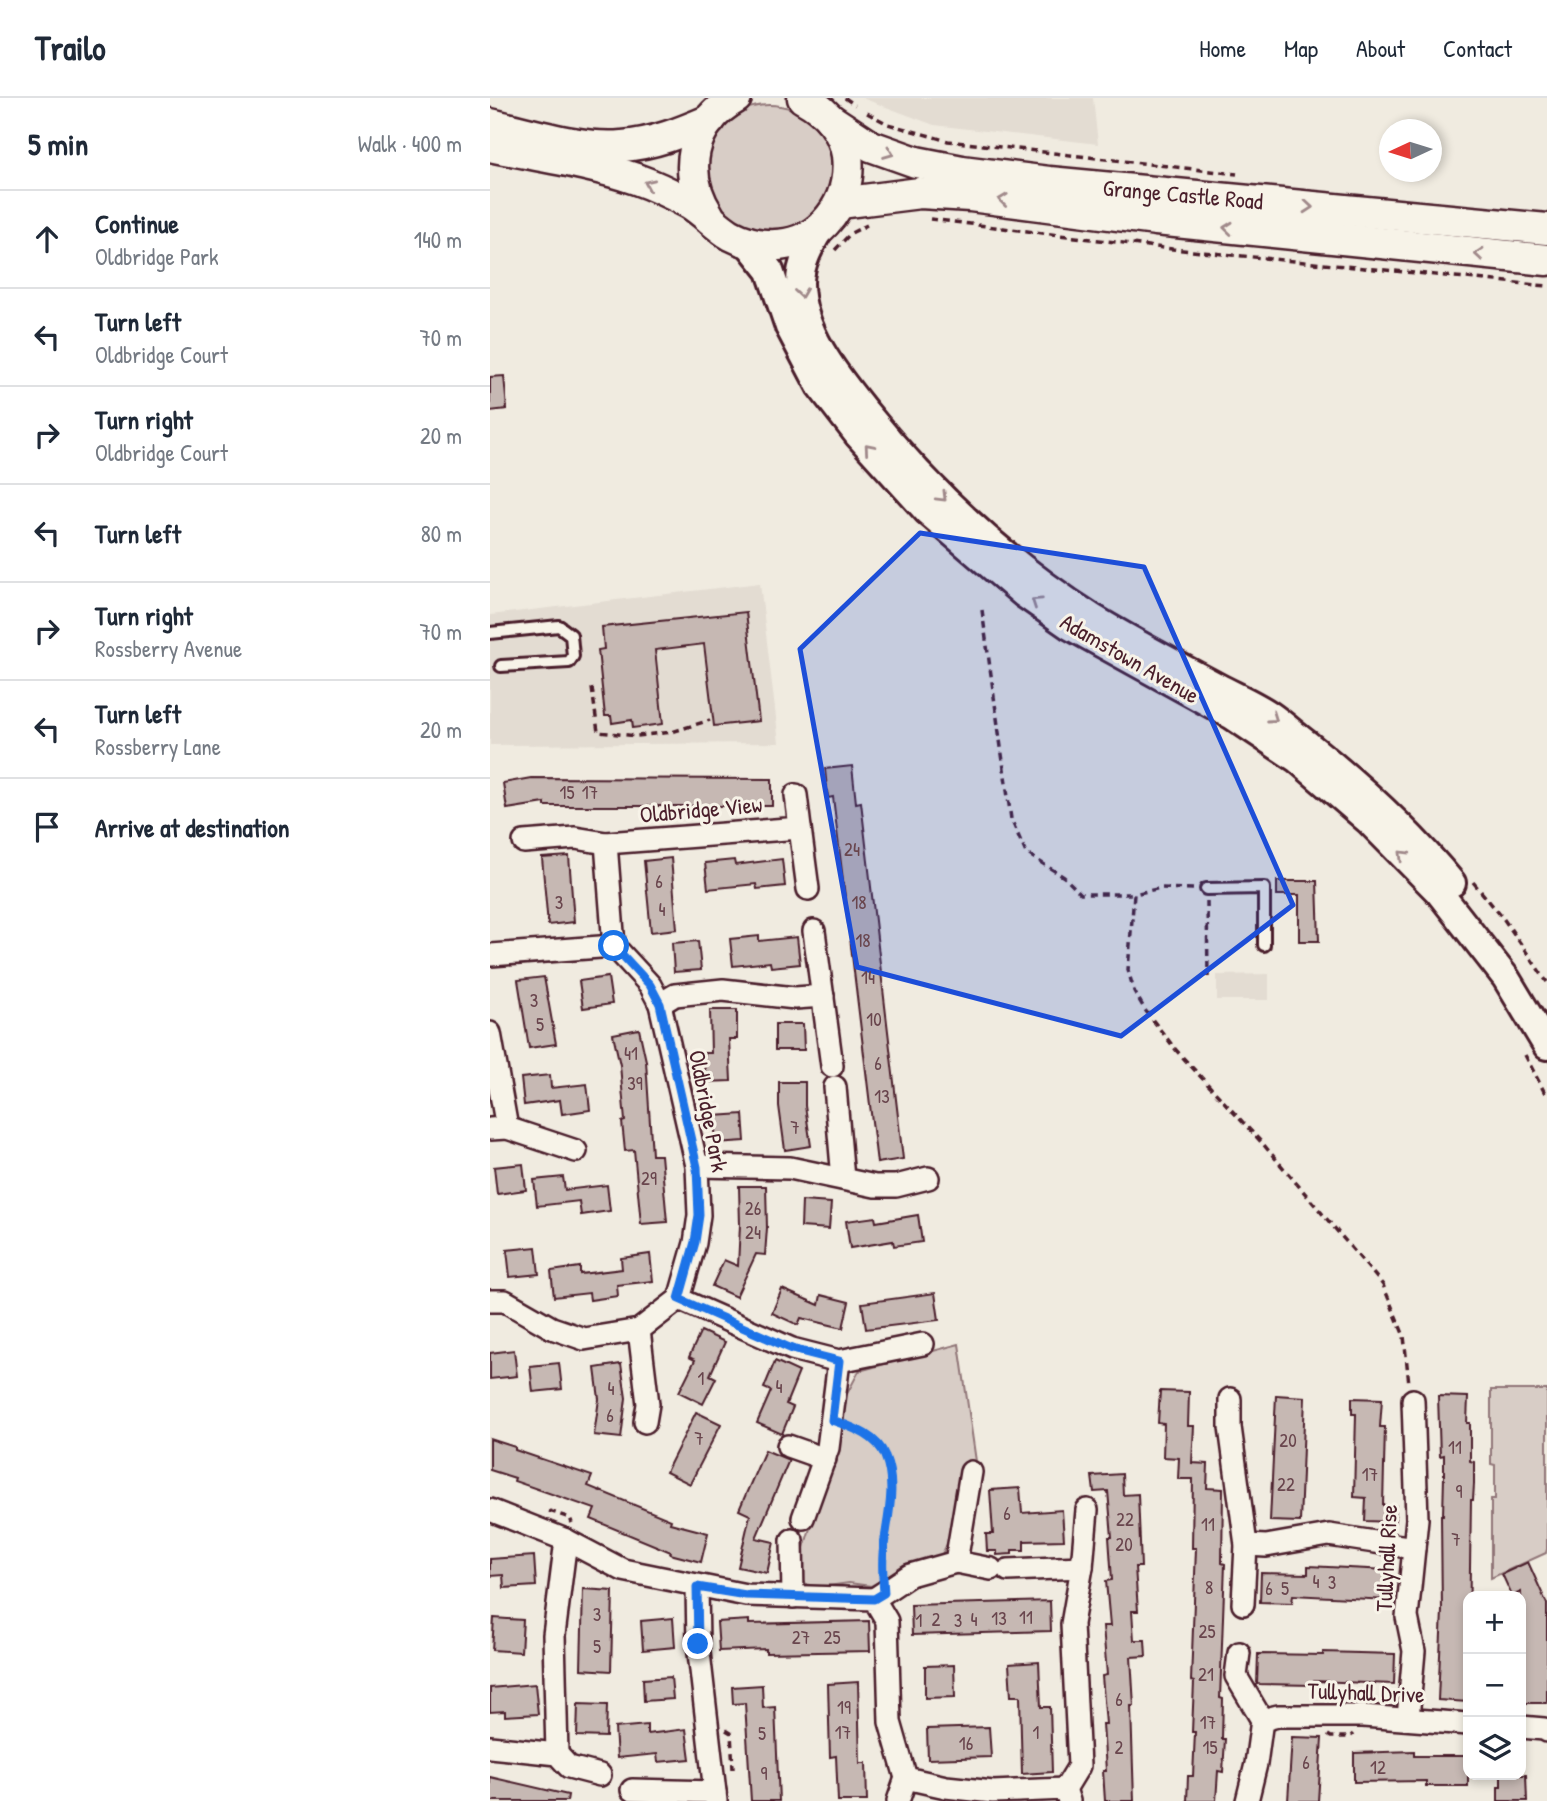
<!DOCTYPE html>
<html lang="en">
<head>
<meta charset="utf-8">
<style>
  :root { --surface:#fff; --page:#f6f6f7; --text:#1f2937; --muted:#747a83; --line:#e0e1e3 }
  body { margin:0; font-family:"Patrick Hand",sans-serif; background:var(--page); color:var(--text) }
  .controls { position:absolute; right:21px; bottom:21px; display:grid; overflow:hidden; border-radius:14px; box-shadow:0 4px 10px #0003 }
  .controls button { width:63px; height:63px; display:grid; place-items:center; padding:0; border:0; border-bottom:2px solid var(--line); background:var(--surface); color:var(--text); font:35px sans-serif }
  .compass { position:absolute; left:889px; top:21px; width:63px; height:63px; border-radius:50%; background:var(--surface); box-shadow:0 4px 10px #0003; rotate:266deg }
  .stop { position:absolute; width:21px; height:21px; margin:-16px; border:5px solid #1a73e8; border-radius:50%; background:#fff }
  .stop.end { background:#1a73e8; border-color:#fff; box-shadow:0 2px 7px #0008 }
  .list { margin:0; padding:0; list-style:none }
  h2 { display:flex; justify-content:space-between; align-items:center; height:91px; margin:0; padding:0 28px; font-size:30px }
  h2 small { font-size:23px; font-weight:400; color:var(--muted) }
  .list li { display:grid; grid-template-columns:46px 1fr auto; gap:21px; align-items:center; box-sizing:border-box; height:98px; padding:0 28px; border-top:2px solid var(--line) }
  .list b { display:block; font-size:26px; white-space:nowrap }
  .list p { margin:0; font-size:23px; white-space:nowrap; color:var(--muted) }
  .list em { font-size:23px; font-style:normal; color:var(--muted) }
  .icon { flex:none; width:38px; height:38px; fill:none; stroke:currentColor; stroke-width:2; stroke-linecap:round; stroke-linejoin:round }
  .map { position:relative; flex:none; width:1057px; height:1703px; overflow:hidden }
  header { display:flex; align-items:center; gap:42px; box-sizing:border-box; height:98px; padding:0 35px; background:var(--surface); border-bottom:2px solid var(--line) }
  header strong { font-size:33px }
  nav { display:flex; gap:38px; margin-inline-start:auto; font-size:24px }
  main { display:flex }
  aside { flex:1; background:var(--surface) }
  .map>svg:first-child { display:block }
  .built { fill:#e3dcd2 }
  .green { fill:#d8cdc6; stroke:#917678; stroke-width:2 }
  .building { fill:#c6b8b3; stroke:#4a1f2b; stroke-width:2 }
  .lines { fill:none; stroke-linecap:round; stroke-linejoin:round }
  .service-casing { stroke:#4a1f2b; stroke-width:16 }
  .minor-casing { stroke:#4a1f2b; stroke-width:26 }
  .tertiary-casing { stroke:#4a1f2b; stroke-width:32 }
  .secondary-casing { stroke:#4a1f2b; stroke-width:35 }
  .path { stroke:#4a1f2b; stroke-width:3.5; stroke-dasharray:7 5; stroke-linecap:butt }
  .service { stroke:#f7f3e8; stroke-width:10 }
  .minor { stroke:#f7f3e8; stroke-width:21 }
  .tertiary { stroke:#f7f3e8; stroke-width:26 }
  .secondary { stroke:#f7f3e8; stroke-width:30 }
  .oneway { stroke:#a0898a }
  .route { stroke:#1a73e8; stroke-width:9 }
  .marked { fill:#1d4ed8; fill-opacity:0.2; stroke:#1d4ed8; stroke-width:5; stroke-linejoin:round }
  .labels { text-anchor:middle; dominant-baseline:central; stroke-width:6; stroke-linejoin:round; paint-order:stroke }
  .number-label { font-size:19px; fill:#69454d }
  .street-label { font-size:23px; fill:#4a1f2b; stroke:#f7f3e8 }
</style>
</head>
<body>
<header>
<strong>Trailo</strong>
<nav><a>Home</a><a>Map</a><a>About</a><a>Contact</a></nav>
</header>
<main>
<aside>
<h2>5 min<small>Walk · 400 m</small></h2>
<ul class="list">
<li><svg class="icon" aria-label="ahead" viewBox="0 0 24 24"><path d="M12 20V5M6 11l6-6 6 6"/></svg><div><b>Continue</b><p>Oldbridge Park</p></div><em>140 m</em></li>
<li><svg class="icon" aria-label="left" viewBox="0 0 24 24"><path d="M17 20v-9H6M10 6l-5 5 5 5"/></svg><div><b>Turn left</b><p>Oldbridge Court</p></div><em>70 m</em></li>
<li><svg class="icon" aria-label="right" viewBox="0 0 24 24"><path d="M7 20v-9h11M14 6l5 5-5 5"/></svg><div><b>Turn right</b><p>Oldbridge Court</p></div><em>20 m</em></li>
<li><svg class="icon" aria-label="left" viewBox="0 0 24 24"><path d="M17 20v-9H6M10 6l-5 5 5 5"/></svg><div><b>Turn left</b></div><em>80 m</em></li>
<li><svg class="icon" aria-label="right" viewBox="0 0 24 24"><path d="M7 20v-9h11M14 6l5 5-5 5"/></svg><div><b>Turn right</b><p>Rossberry Avenue</p></div><em>70 m</em></li>
<li><svg class="icon" aria-label="left" viewBox="0 0 24 24"><path d="M17 20v-9H6M10 6l-5 5 5 5"/></svg><div><b>Turn left</b><p>Rossberry Lane</p></div><em>20 m</em></li>
<li><svg class="icon" aria-label="arrive" viewBox="0 0 24 24"><path d="M6 21V4h12l-3 4 3 4H6"/></svg><div><b>Arrive at destination</b></div></li>
</ul>
</aside>
<div class="map">
<svg width="1057" height="1703" viewBox="0 0 1057 1703">
  <rect width="100%" height="100%" fill="#f0ebe0"/>
  <filter id="ink" filterUnits="userSpaceOnUse"><feTurbulence type="fractalNoise" baseFrequency=".0143" numOctaves="2"/><feDisplacementMap in="SourceGraphic" scale="14" xChannelSelector="R" yChannelSelector="G"/><feConvolveMatrix kernelMatrix="1 2 1 2 8 2 1 2 1" color-interpolation-filters="sRGB"/></filter>
  <g filter="url(#ink)">
    <g class="built">
      <path d="M372,0h231l5,46 -164,-19z"/>
      <path d="M270,485l19,160 -289,2v-130z"/>
      <path d="M779,876v26h-52v-25z"/>
    </g>
    <g class="green">
      <circle cx="279" cy="70" r="63"/>
      <path d="M469,1246l20,138 -39,76 -39,12 -30,16 -22,-3 -35,5 -13,-7 -2,-17 17,-55 24,-102 19,-36z"/>
      <path d="M1001,1292h56v159l-1,4 -55,25v-79h4v-34l-4,-1z"/>
    </g>
    <g class="building">
      <path d="M14,278l3,33 -17,2v-34z"/>
      <path d="M256,514l13,109 -45,5 -10,-82 -49,6 8,74 -30,4 -1,-8 -20,3 -1,-7h-6l-7,-66 6,-1 -2,-22z"/>
      <path d="M362,668l4,37 5,-1 42,357 -26,4 -44,-366 -5,1 -3,-29z"/>
      <path d="M41,680l241,1v27h-227v-3l-38,6 -4,-26z"/>
      <path d="M79,758l5,66 -26,3 -6,-67z"/>
      <path d="M181,760l6,71 -26,3 -7,-71z"/>
      <path d="M292,761l3,27 -28,3 -1,-5 -48,5 -3,-26 29,-3 1,5z"/>
      <path d="M787,783h40l2,60h-20v-46h-22z"/>
      <path d="M269,838v5l38,-4 3,27 -29,3 -1,-5 -37,4 -3,-27z"/>
      <path d="M208,843l3,29 -27,2 -2,-29z"/>
      <path d="M54,879l12,67 -27,4 -11,-68z"/>
      <path d="M118,879l4,27 -29,4 -4,-27z"/>
      <path d="M220,912h27v29h-8l2,42 -26,1 -1,-29h7z"/>
      <path d="M285,926h28l1,26h-29z"/>
      <path d="M149,931l7,32 6,94h9l6,67 -26,2 -7,-74 -9,1 -3,-29 3,-1 -5,-56 -7,-31z"/>
      <path d="M60,977l1,13 36,-4 3,26 -28,4 -2,-14 -36,5 -3,-27z"/>
      <path d="M289,984h26v24l6,40 -26,4 -6,-44z"/>
      <path d="M253,1016l2,27 -29,2 -2,-27z"/>
      <path d="M33,1066l3,26 -29,4 -3,-27z"/>
      <path d="M73,1079l2,13 42,-5 3,26 -29,4 -2,-14 -42,5 -3,-26z"/>
      <path d="M249,1088h27l1,42 -2,27 -9,-1 -20,43 -24,-11 12,-26 14,6 2,-41z"/>
      <path d="M312,1103l29,2 -2,26 -28,-2z"/>
      <path d="M428,1117l4,27 -28,4 -1,-5 -43,7 -4,-27 29,-4 1,5z"/>
      <path d="M46,1149l3,27 -29,3 -3,-27z"/>
      <path d="M160,1156l3,27 -36,4 1,11 -28,4 -1,-7 -35,4 -3,-26 29,-4v7l42,-5 -1,-11z"/>
      <path d="M292,1191l37,16 2,-10 28,7 -6,26 -42,-10 -3,7 -26,-12z"/>
      <path d="M445,1195l4,27 -73,9 -4,-26z"/>
      <path d="M211,1233l24,11 -15,33 6,3 -13,26 -24,-12 16,-32 -6,-3z"/>
      <path d="M24,1252l3,26 -27,3v-26z"/>
      <path d="M285,1263l24,11 -13,32 7,3 -11,27 -25,-11 14,-32 -7,-3z"/>
      <path d="M69,1265l3,26 -29,3 -3,-26z"/>
      <path d="M131,1266l5,34 -5,40 -27,-3 5,-36 -4,-31z"/>
      <path d="M670,1293l29,1 -1,34h6l-2,37 16,1 -1,24 16,1 -1,74 3,1 -5,134 3,1 -1,40h3l-2,33 -5,-1 -2,30h-29l1,-25h5l2,-44h-3l2,-50 -3,-1 5,-133h-4l1,-69h-15l1,-21 -16,-1 1,-33 -6,-1z"/>
      <path d="M786,1297l29,2 -5,125 -30,-1z"/>
      <path d="M948,1298l30,1 -1,26h3v38l4,1v22l-1,16h-2l-3,202 -30,-2 4,-89 -1,-96h2l1,-38v-22l-4,1z"/>
      <path d="M862,1300l30,1 -2,28h5l-2,78 13,1 -1,16 -30,-1 1,-23 -12,-1 2,-83h-4z"/>
      <path d="M206,1314l25,12 -31,60 -24,-12z"/>
      <path d="M0,1341l25,8v3l77,26 -4,10 83,34 -1,3 38,10 -7,29 -31,-8 1,-2 -80,-33 4,-10 -81,-28 1,-3 -25,-8z"/>
      <path d="M275,1352l24,10 -33,78 18,4 -7,31 -29,-6 12,-52 -11,-5z"/>
      <path d="M632,1376l1,21 15,-1 3,73h-6l3,44h-6l2,29h11l1,16 -15,1 3,49h-3l3,95h-29l-2,-30h3l-3,-47h3l-4,-48 5,-1 -4,-49h7l-4,-45 6,-1 -3,-43h3l-4,-46 -14,1 -2,-16z"/>
      <path d="M530,1390l2,25 40,-3 2,30 -40,1v9h-12v4l-15,1v-4h-10l-1,-17h7l-3,-44z"/>
      <path d="M44,1458l2,30 -32,2 -1,-13 -13,1v-17z"/>
      <path d="M1038,1464l19,42v99h-26v-20h2l-2,-91 -9,4 -10,-22z"/>
      <path d="M818,1468l80,4v30l-95,-5 -1,8 -32,-1 1,-29 47,1z"/>
      <path d="M93,1491l30,2 -2,80 -30,-2z"/>
      <path d="M560,1503l1,30 -139,4 -1,-30z"/>
      <path d="M4,1520l29,2 -2,32 -29,-2z"/>
      <path d="M183,1520l2,29 -32,3 -2,-29z"/>
      <path d="M259,1522v4l120,-3 1,30 -104,2v-4l-47,2 -2,-29z"/>
      <path d="M833,1554l72,2 -1,30 -80,-3 -1,4 -56,-1 1,-30 65,1z"/>
      <path d="M549,1564l2,45h9l2,65 -30,2 -2,-78h-9l-2,-32z"/>
      <path d="M464,1567l1,32 -30,1v-32z"/>
      <path d="M181,1579l2,22 -29,2 -1,-22z"/>
      <path d="M368,1584l2,81h6l1,38h-29l-2,-45 -6,1 -2,-73z"/>
      <path d="M45,1586l3,30 -33,2v-5l-15,1v-24z"/>
      <path d="M272,1587l1,23 12,-1 4,94h-28l-6,-98 -12,1 -1,-17z"/>
      <path d="M88,1606l29,1 -1,32 -29,-1z"/>
      <path d="M157,1627v9l39,-5 4,30 -32,3 -1,-8 -40,4 -2,-30z"/>
      <path d="M499,1629l2,30 -63,2 -1,-30z"/>
      <path d="M802,1639l30,1 -4,63h-30z"/>
      <path d="M924,1653v5h54v30h-42v-5l-72,1v-29z"/>
      <path d="M1011,1677h25l1,26h-29v-14h3z"/>
      <path d="M0,1679l78,18 -1,6h-77z"/>
    </g>
    <g class="lines">
      <defs>
        <g id="service">
          <path d="M0,535l69,-7 12,9 2,21 -4,6 -68,4"/>
          <path d="M716,791l58,-1v57"/>
        </g>
        <g id="minor">
          <path d="M310,730l8,61"/>
          <path d="M34,744l51,-4 31,5 8,103"/>
          <path d="M116,745l194,-15 -4,-33"/>
          <path d="M324,833l18,135"/>
          <path d="M170,906l15,-9 48,-5 72,8 28,-2"/>
          <path d="M0,935l17,95"/>
          <path d="M345,989l8,92"/>
          <path d="M0,1031l17,-1 69,23"/>
          <path d="M207,1068l93,2 85,18h21l32,-8"/>
          <path d="M189,1201l113,50 47,12 84,-17"/>
          <path d="M0,1203h15l47,27 32,11 55,-9 40,-31 16,-56 4,-28 -2,-49 -37,-162 -10,-19 -36,-39 -123,9"/>
          <path d="M149,1232l9,74 -3,18"/>
          <path d="M740,1301v28l16,118 -3,59"/>
          <path d="M298,1348l37,13"/>
          <path d="M0,1412l76,30 57,30 123,25 128,4 13,22 3,101 16,56 40,9 47,5 72,-3 4,12"/>
          <path d="M313,1420l25,-70 11,-87"/>
          <path d="M302,1442l1,57"/>
          <path d="M756,1447l20,1 63,-11 85,13"/>
          <path d="M466,1464l35,7"/>
          <path d="M518,1472l74,-3"/>
          <path d="M207,1489l1,57 18,157"/>
          <path d="M384,1501l36,-24 46,-13 15,-90"/>
          <path d="M749,1555l-3,23 26,44 -6,44 -9,37"/>
          <path d="M918,1620l6,-67 -7,-34 10,-98 -4,-119"/>
          <path d="M772,1622l16,-4h85l105,8"/>
          <path d="M1031,1629l23,2 3,2"/>
          <path d="M0,1649l67,7 12,13 31,8"/>
          <path d="M67,1656l-3,-119 12,-95"/>
          <path d="M575,1691l14,-23 -7,-142 10,-57 5,-57"/>
          <path d="M142,1692l83,2"/>
          <path d="M408,1703l8,-23"/>
        </g>
        <g id="tertiary">
          <path d="M330,131c-10,17 -20,34 -20,54 0,47 35,91 63,126 65,81 142,153 230,209 41,25 84,47 125,69 17,9 36,17 52,28 13,9 25,20 37,29 53,42 102,87 145,139"/>
          <path d="M257,144l23,29 19,56 31,59 38,49 69,76 97,83 46,32 161,89 66,44 73,63 68,69 68,87 41,68"/>
        </g>
        <g id="secondary">
          <path d="M340,21l41,27 45,16 46,9 87,11 498,47"/>
          <path d="M0,26c40,9 91,26 132,22 31,-2 60,-14 88,-26"/>
          <path d="M0,48c48,10 99,17 146,33 17,6 36,15 53,24 15,9 27,23 42,32 30,16 70,14 94,-12 17,-18 25,-42 22,-68 -4,-26 -22,-45 -44,-57"/>
          <path d="M350,105l80,-10 50,3 186,24 391,40"/>
          <path d="M219,118c-28,-43 -19,-92 27,-118"/>
        </g>
      </defs>
      <use href="#service" class="service-casing"/>
      <use href="#minor" class="minor-casing"/>
      <use href="#tertiary" class="tertiary-casing"/>
      <use href="#secondary" class="secondary-casing"/>
      <g class="path">
        <path d="M355,0l10,7"/>
        <path d="M377,15l21,11 60,17 289,33"/>
        <path d="M440,121l242,30 375,37"/>
        <path d="M345,152l16,-17 16,-8"/>
        <path d="M492,512l29,209 15,34 38,24 17,17h53"/>
        <path d="M102,590l6,44 39,4 35,-4 38,-12"/>
        <path d="M983,784l30,36 44,64"/>
        <path d="M703,791l-32,-1 -27,6 -6,76 6,21 11,19 31,40 87,94 120,141 21,51 5,48"/>
        <path d="M717,803l1,76"/>
        <path d="M1035,957l22,42"/>
        <path d="M357,1327c67,21 36,96 36,146"/>
        <path d="M59,1413l21,7 2,5"/>
        <path d="M236,1632l5,3 2,36"/>
        <path d="M838,1637l3,2h19l3,-3"/>
      </g>
      <use href="#service" class="service"/>
      <use href="#minor" class="minor"/>
      <use href="#tertiary" class="tertiary"/>
      <use href="#secondary" class="secondary"/>
    </g>
    <defs><path id="oneway-chevron" d="M-2-3.5L2.5 0L-2 3.5" fill="none" stroke-width="1.6" stroke-linecap="round" stroke-linejoin="round" transform="scale(1.75)"/></defs>
    <g class="oneway">
      <use href="#oneway-chevron" transform="translate(399 55) rotate(21)"/>
      <use href="#oneway-chevron" transform="translate(159 86) rotate(-156)"/>
      <use href="#oneway-chevron" transform="translate(513 102) rotate(-173)"/>
      <use href="#oneway-chevron" transform="translate(818 109) rotate(5)"/>
      <use href="#oneway-chevron" transform="translate(738 130) rotate(-174)"/>
      <use href="#oneway-chevron" transform="translate(989 156) rotate(-175)"/>
      <use href="#oneway-chevron" transform="translate(311 195) rotate(82)"/>
      <use href="#oneway-chevron" transform="translate(379 350) rotate(-131)"/>
      <use href="#oneway-chevron" transform="translate(452 399) rotate(45)"/>
      <use href="#oneway-chevron" transform="translate(546 504) rotate(-146)"/>
      <use href="#oneway-chevron" transform="translate(783 620) rotate(35)"/>
      <use href="#oneway-chevron" transform="translate(913 757) rotate(-135)"/>
    </g>
  </g>
  <g class="lines" filter="url(#ink)">
    <path class="route" d="M124,848l36,39 10,19 37,163 2,48 -4,27 -16,57 113,50 47,12 -7,59c19,7 45,15 53,36 13,31 1,67 -2,98 -1,13 0,26 1,39l-10,6 -128,-4 -49,-8 1,57"/>
  </g>
  <path class="marked" d="M430,435l224,34 149,338 -172,131 -264,-69 -57,-318z"/>
  <g class="labels">
    <g class="number-label">
      <text x="77" y="694">15</text>
      <text x="100" y="694">17</text>
      <text x="362" y="751">24</text>
      <text x="169" y="783">6</text>
      <text x="69" y="804">3</text>
      <text x="369" y="804">18</text>
      <text x="172" y="811">4</text>
      <text x="373" y="842">18</text>
      <text x="378" y="879">14</text>
      <text x="44" y="902">3</text>
      <text x="384" y="921">10</text>
      <text x="50" y="926">5</text>
      <text x="141" y="955">41</text>
      <text x="388" y="965">6</text>
      <text x="145" y="985">39</text>
      <text x="392" y="998">13</text>
      <text x="305" y="1029">7</text>
      <text x="159" y="1080">29</text>
      <text x="263" y="1110">26</text>
      <text x="263" y="1134">24</text>
      <text x="211" y="1280">1</text>
      <text x="289" y="1288">4</text>
      <text x="121" y="1290">4</text>
      <text x="120" y="1317">6</text>
      <text x="209" y="1340">7</text>
      <text x="798" y="1342">20</text>
      <text x="965" y="1349">11</text>
      <text x="880" y="1376">17</text>
      <text x="796" y="1386">22</text>
      <text x="969" y="1393">9</text>
      <text x="517" y="1415">6</text>
      <text x="635" y="1421">22</text>
      <text x="718" y="1426">11</text>
      <text x="966" y="1441">7</text>
      <text x="634" y="1446">20</text>
      <text x="826" y="1483">4</text>
      <text x="842" y="1484">3</text>
      <text x="719" y="1489">8</text>
      <text x="779" y="1490">6</text>
      <text x="795" y="1490">5</text>
      <text x="107" y="1516">3</text>
      <text x="536" y="1519">11</text>
      <text x="509" y="1520">13</text>
      <text x="446" y="1521">2</text>
      <text x="484" y="1521">4</text>
      <text x="429" y="1522">1</text>
      <text x="468" y="1522">3</text>
      <text x="717" y="1533">25</text>
      <text x="311" y="1539">27</text>
      <text x="342" y="1539">25</text>
      <text x="107" y="1548">5</text>
      <text x="716" y="1576">21</text>
      <text x="629" y="1601">6</text>
      <text x="354" y="1609">19</text>
      <text x="718" y="1624">17</text>
      <text x="353" y="1634">17</text>
      <text x="546" y="1634">1</text>
      <text x="272" y="1635">5</text>
      <text x="476" y="1645">16</text>
      <text x="629" y="1649">2</text>
      <text x="720" y="1649">15</text>
      <text x="816" y="1664">6</text>
      <text x="888" y="1669">12</text>
      <text x="274" y="1675">9</text>
    </g>
    <g class="street-label">
      <text transform="translate(693 96) rotate(5)">Grange Castle Road</text>
      <text transform="translate(640 560) rotate(30)">Adamstown Avenue</text>
      <text transform="translate(211 711) rotate(-5)">Oldbridge View</text>
      <text transform="translate(219 1013) rotate(79)">Oldbridge Park</text>
      <text transform="translate(896 1460) rotate(-87)">Tullyhall Rise</text>
      <text transform="translate(876 1594) rotate(2)">Tullyhall Drive</text>
    </g>
  </g>
</svg>
<div class="controls">
<button>+</button>
<button>−</button>
<button><svg class="icon" aria-label="layers" viewBox="0 0 24 24"><path d="M12 4l9 5-9 5-9-5zM3 14l9 5 9-5"/></svg></button>
</div>
<svg class="compass" viewBox="-18 -18 36 36"><path d="M0-13l5 13h-10z" fill="#e53935"/><path d="M0 13l5-13h-10z" fill="#747a83"/></svg>
<div class="stop" style="left:124px;top:848px"></div>
<div class="stop end" style="left:208px;top:1546px"></div>
</div>
</main>
</body>
</html>
